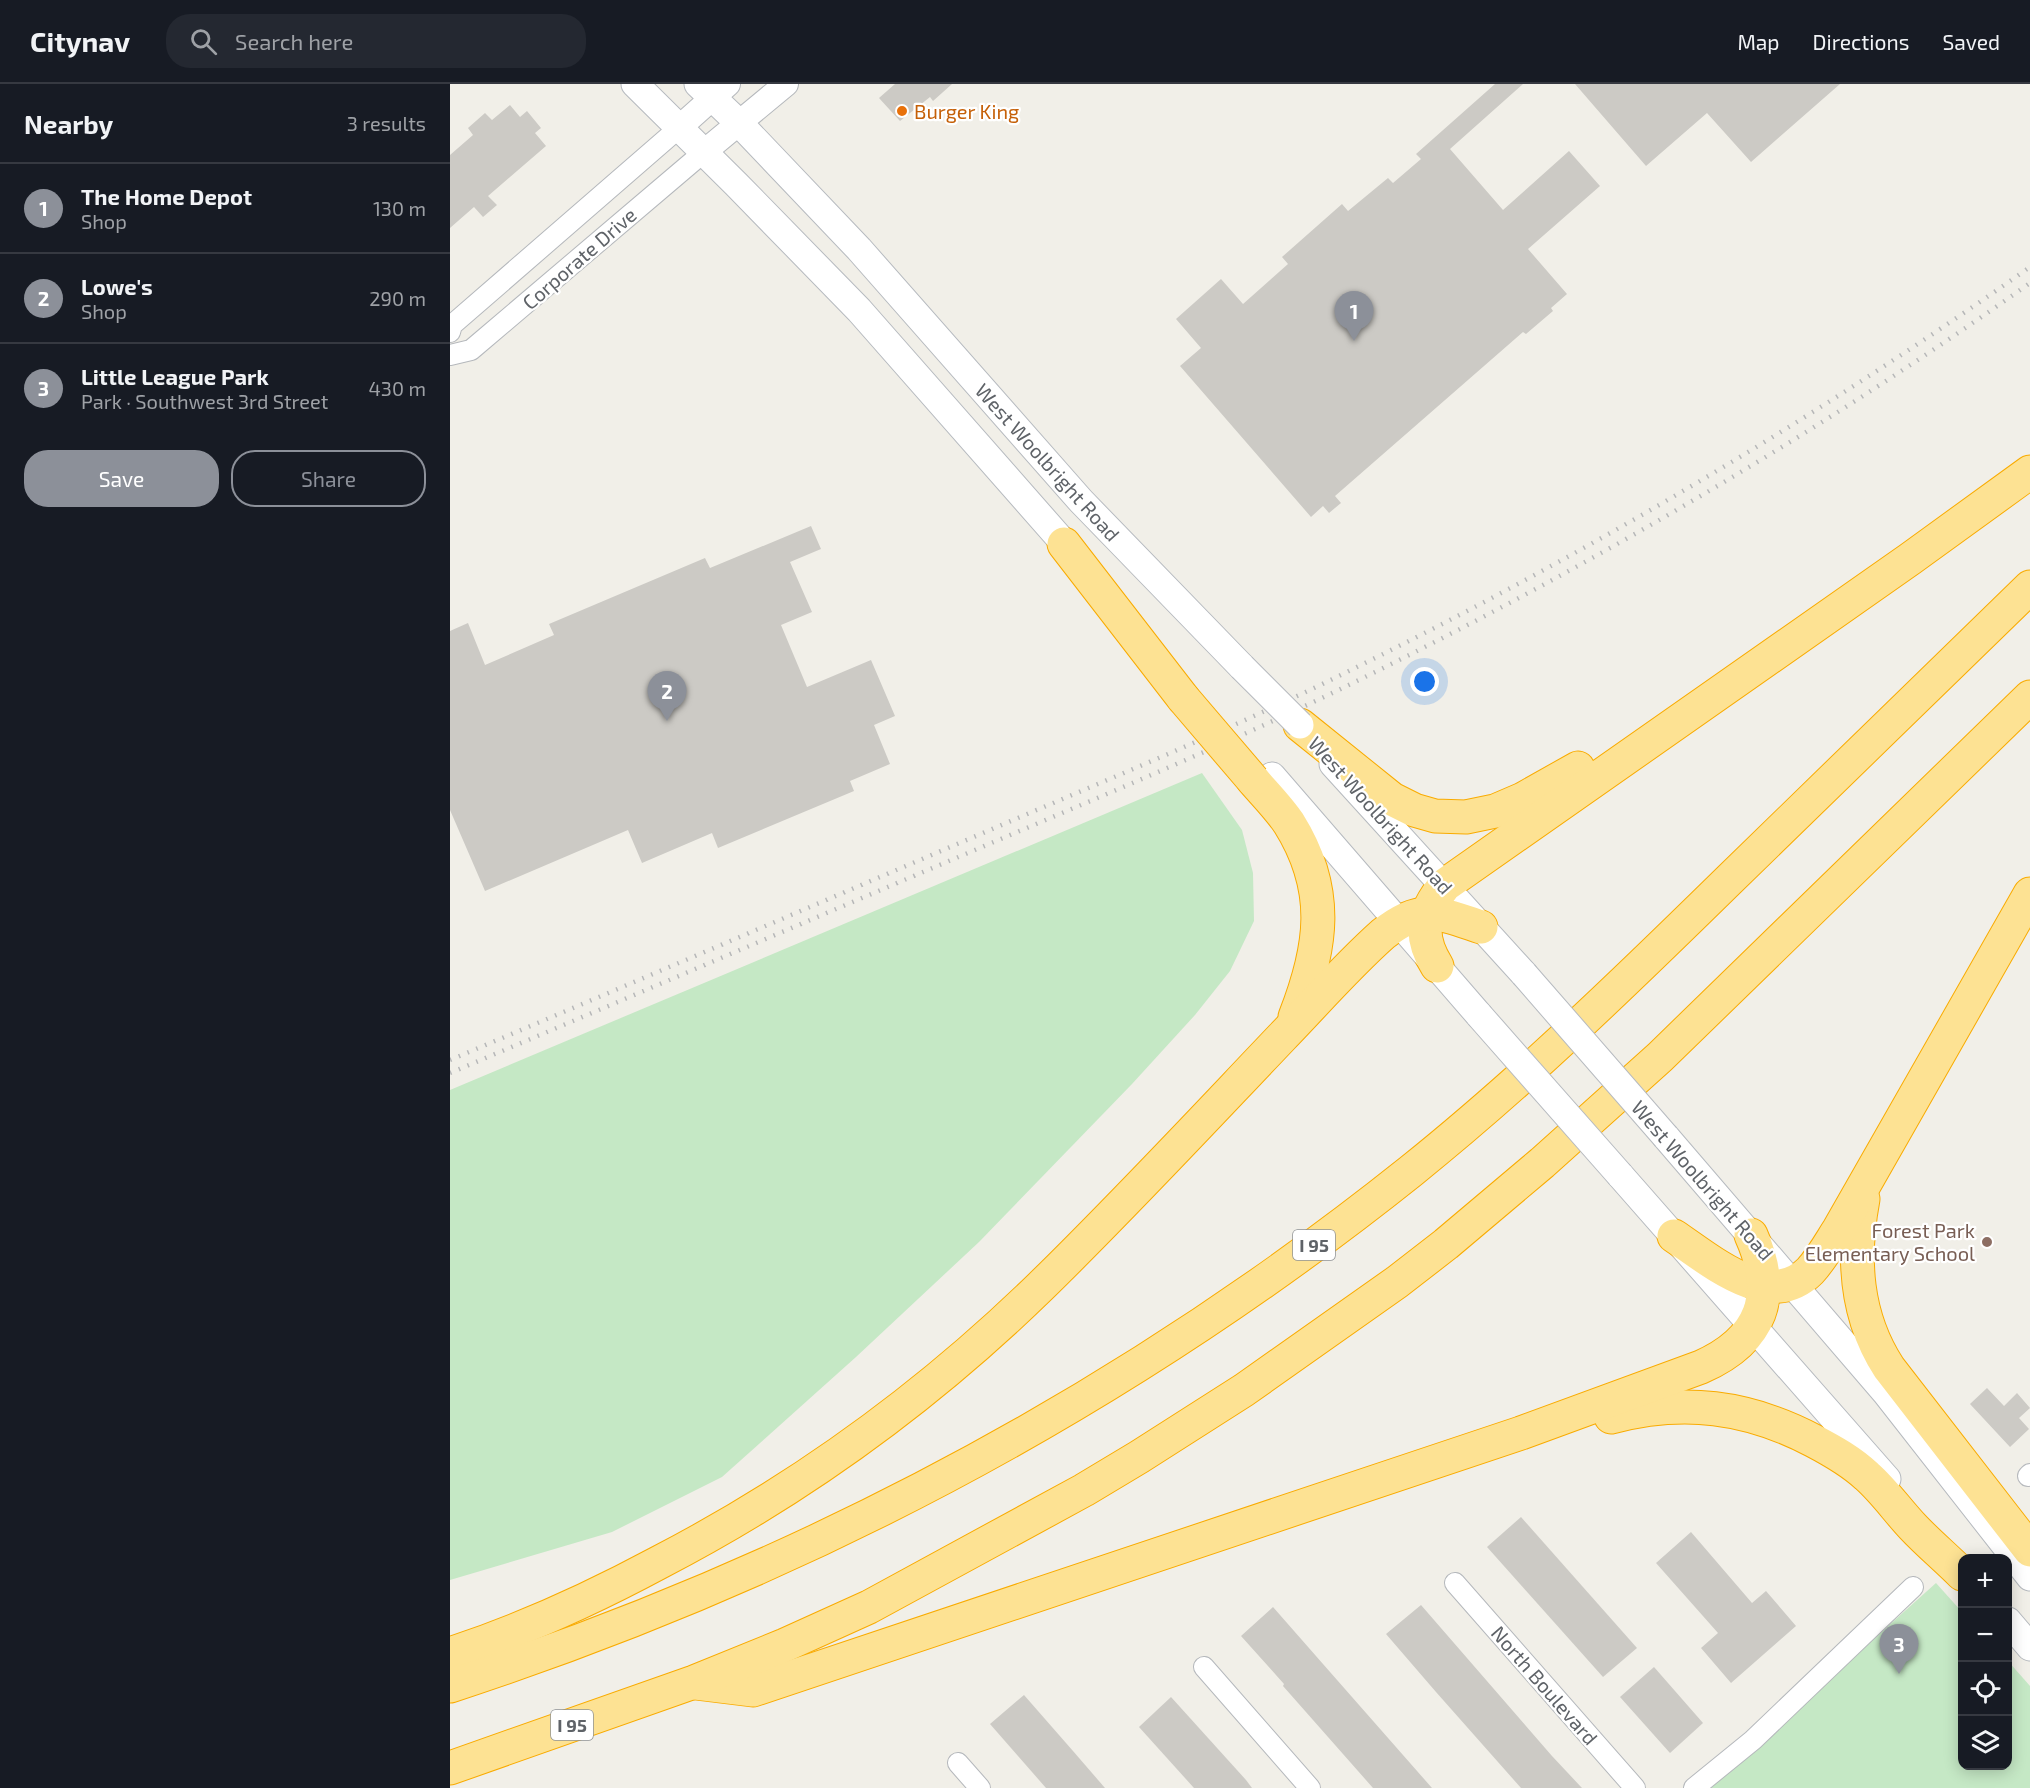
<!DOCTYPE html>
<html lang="en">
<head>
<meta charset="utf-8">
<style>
  :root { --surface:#171b24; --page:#242831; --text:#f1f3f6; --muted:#9ea1a6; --line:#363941; --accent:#8c9099 }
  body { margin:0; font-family:"Exo 2",sans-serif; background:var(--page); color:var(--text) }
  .controls { position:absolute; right:18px; bottom:18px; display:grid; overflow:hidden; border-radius:12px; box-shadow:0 3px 15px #0003 }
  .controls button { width:54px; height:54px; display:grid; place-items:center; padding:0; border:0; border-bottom:2px solid var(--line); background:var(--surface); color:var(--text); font:30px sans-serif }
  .you { position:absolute; left:975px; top:598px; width:21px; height:21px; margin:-15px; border:4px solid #fff; border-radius:50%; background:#1a73e8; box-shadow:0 0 0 9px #1a73e833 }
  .badge { display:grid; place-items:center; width:39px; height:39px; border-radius:50%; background:var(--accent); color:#fff; font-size:20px; font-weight:700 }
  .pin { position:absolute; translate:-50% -50px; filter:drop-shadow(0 2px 3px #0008) }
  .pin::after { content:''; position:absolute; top:32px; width:21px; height:18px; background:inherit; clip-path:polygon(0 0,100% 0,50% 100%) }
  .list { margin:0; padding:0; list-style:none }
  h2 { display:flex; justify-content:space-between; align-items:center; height:78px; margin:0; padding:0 24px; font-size:26px }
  h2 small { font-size:20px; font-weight:400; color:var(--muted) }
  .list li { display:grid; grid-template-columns:39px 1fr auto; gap:18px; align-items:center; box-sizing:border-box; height:90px; padding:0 24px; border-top:2px solid var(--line) }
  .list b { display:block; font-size:22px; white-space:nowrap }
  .list p { margin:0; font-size:20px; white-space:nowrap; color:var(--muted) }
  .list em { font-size:20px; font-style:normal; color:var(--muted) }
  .actions { display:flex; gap:12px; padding:18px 24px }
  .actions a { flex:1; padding:14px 0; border:2px solid var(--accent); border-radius:24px; text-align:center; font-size:21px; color:var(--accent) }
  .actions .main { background:var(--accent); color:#fff }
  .icon { flex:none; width:33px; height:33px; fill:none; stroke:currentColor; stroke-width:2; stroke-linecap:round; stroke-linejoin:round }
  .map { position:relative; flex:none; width:1580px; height:1704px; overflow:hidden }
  header { display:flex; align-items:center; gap:36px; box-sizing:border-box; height:84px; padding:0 30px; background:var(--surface); border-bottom:2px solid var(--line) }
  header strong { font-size:28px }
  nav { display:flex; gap:33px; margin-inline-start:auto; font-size:21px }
  .search { width:420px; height:54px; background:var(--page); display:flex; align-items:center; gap:15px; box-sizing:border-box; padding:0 21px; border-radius:24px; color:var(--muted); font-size:22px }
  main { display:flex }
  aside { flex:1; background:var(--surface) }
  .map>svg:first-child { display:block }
  .green { fill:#c5e8c5 }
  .building { fill:#cccac5 }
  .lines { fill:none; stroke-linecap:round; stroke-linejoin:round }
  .minor-casing { stroke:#b5b8bc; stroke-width:22 }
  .tertiary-casing { stroke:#b5b8bc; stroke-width:26 }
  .secondary-casing { stroke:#b6babf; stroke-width:29 }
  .motorway-casing { stroke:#f9ab00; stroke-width:35 }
  .minor { stroke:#fff; stroke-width:20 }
  .tertiary { stroke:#fff; stroke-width:24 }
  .secondary { stroke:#fff; stroke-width:27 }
  .motorway { stroke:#fde293; stroke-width:33 }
  .rail { stroke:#b6b7b8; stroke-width:4.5; stroke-dasharray:1.5 8; stroke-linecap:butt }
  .secondary-bridge-casing { stroke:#b6babf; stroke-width:29; stroke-linecap:butt }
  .motorway-bridge-casing { stroke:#f9ab00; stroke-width:35; stroke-linecap:butt }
  .secondary-bridge { stroke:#fff; stroke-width:27 }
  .motorway-bridge { stroke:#fde293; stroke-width:33 }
  .food-dot { fill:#e8710a; stroke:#fff; stroke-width:2 }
  .education-dot { fill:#8d6e63; stroke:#fff; stroke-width:2 }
  .labels { text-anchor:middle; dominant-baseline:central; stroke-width:4.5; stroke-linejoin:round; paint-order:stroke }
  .shield { fill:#fff; stroke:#8f9295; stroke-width:1.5 }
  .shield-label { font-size:18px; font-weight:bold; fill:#5f6368 }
  .food-label { font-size:20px; fill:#c56008; stroke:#fff; text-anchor:start }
  .street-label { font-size:20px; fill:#5f6368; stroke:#fff }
  .education-label { font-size:20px; fill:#785e54; stroke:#fff; text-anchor:end }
</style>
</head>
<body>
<header>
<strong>Citynav</strong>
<div class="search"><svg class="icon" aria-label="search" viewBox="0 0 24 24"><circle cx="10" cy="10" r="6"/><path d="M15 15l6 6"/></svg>Search here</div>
<nav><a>Map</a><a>Directions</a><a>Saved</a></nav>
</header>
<main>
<aside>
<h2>Nearby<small>3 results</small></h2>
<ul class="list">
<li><span class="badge">1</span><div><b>The Home Depot</b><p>Shop</p></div><em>130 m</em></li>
<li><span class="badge">2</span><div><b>Lowe's</b><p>Shop</p></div><em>290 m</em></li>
<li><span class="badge">3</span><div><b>Little League Park</b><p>Park · Southwest 3rd Street</p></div><em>430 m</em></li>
</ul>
<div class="actions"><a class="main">Save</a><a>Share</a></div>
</aside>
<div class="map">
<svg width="1580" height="1704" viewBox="0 0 1580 1704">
  <rect width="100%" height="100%" fill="#f1efe8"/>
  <g class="green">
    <path d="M752,689l40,57 11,43 1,48 -24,50 -35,44 -63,69 -153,158 -123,115 -134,120 -110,55 -162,48v-490z"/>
    <path d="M1486,1499l26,29v154h46v-105l22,25v102h-322z"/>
  </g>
  <g class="building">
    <path d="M445,0h57l-19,17 -3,-4 -30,24 -21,-23z"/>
    <path d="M1045,0h28l-73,65 53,61 66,-59 31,35 -72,63 39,45 -16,14 2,3 -27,23 -3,-2 -188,164 6,7 -12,10 -6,-7 -12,11 -131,-151 21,-18 -25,-29 45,-40 22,25 45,-40 -6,-7 60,-53 6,7 40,-33 5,5 28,-24 -5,-5z"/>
    <path d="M1125,0h265l-89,78 -44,-49 -61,53z"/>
    <path d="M60,21l10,12 7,-6 14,17 -6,5 11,13 -58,50 9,9 -14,12 -9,-10 -24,21v-73l23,-20 -5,-7 17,-15 7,7z"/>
    <path d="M361,442l10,23 -31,13 22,50 -31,13 26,62 64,-27 24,56 -21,9 16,39 -40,17 4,10 -136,57 -6,-15 -70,30 -14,-33 -143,61 -35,-81v-179l18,-8 17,42 69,-30 -5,-11 156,-66 5,10z"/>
    <path d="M1537,1304l17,18 13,-13 13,15 -11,10 10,11 -19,18 -40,-43z"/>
    <path d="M1071,1433l116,131 -34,29 -116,-130z"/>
    <path d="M1241,1448l61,71 14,-12 30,35 -65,57 -30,-35 17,-15 -62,-70z"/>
    <path d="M971,1521l131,151 30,32h-61l-85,-96 -50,-58z"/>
    <path d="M823,1523l50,57 109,124h-59l-90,-102 1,-2 -43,-48z"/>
    <path d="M1204,1583l49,56 -33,30 -50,-56z"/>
    <path d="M574,1611l49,56 32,37h-59l-56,-64z"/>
    <path d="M721,1613l75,83 6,8h-58l-55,-61z"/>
  </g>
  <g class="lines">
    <defs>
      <g id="minor">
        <path d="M0,248l2,-7 228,-198"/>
        <path d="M0,271l21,-5 233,-198"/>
        <path d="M1578,1392l2,-2"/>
        <path d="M1005,1499l180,205"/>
        <path d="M754,1583l106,121"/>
        <path d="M508,1679l22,25"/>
        <path d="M1244,1704l59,-48 160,-153"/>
      </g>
      <g id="tertiary">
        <path d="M230,43l48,-43"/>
        <path d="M254,68l82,-68"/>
      </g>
      <g id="secondary">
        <path d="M185,0l101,100 123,126 219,249"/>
        <path d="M248,0l41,39 120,126 222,252 161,166"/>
        <path d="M883,680l191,210"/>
        <path d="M822,692l207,239"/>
        <path d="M1216,1053l220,256 144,184"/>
        <path d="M1170,1091l267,304"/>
        <path d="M1558,1537l22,26"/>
      </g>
      <g id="motorway">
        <path d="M614,460l119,154"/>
        <path d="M850,641l92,74 22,11 21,6 31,1 29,-6 28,-12 55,-31"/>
        <path d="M803,696c12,14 26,28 36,43 42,67 33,125 6,194"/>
        <path d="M987,882c-19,-30 -15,-54 8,-81l465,-326 120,-87"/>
        <path d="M1413,1115c-11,59 -8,117 26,169l141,182"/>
        <path d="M1224,1152c36,24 95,76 136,35 12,-13 20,-28 29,-42l191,-335"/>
        <path d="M1161,1333c72,-19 137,-11 203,24 19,10 37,20 53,35 17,15 30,34 46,51 15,16 33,31 49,47"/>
        <path d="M0,1570c73,-24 141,-55 208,-91 141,-73 268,-165 382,-276 83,-81 162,-166 242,-250 33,-34 65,-71 101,-103 38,-31 56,-21 98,-7"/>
        <path d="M246,1599l57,7 768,-257 180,-66c61,-27 77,-72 50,-132"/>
        <path d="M0,1602c352,-115 672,-284 961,-515 112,-90 215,-190 318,-291 100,-98 201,-195 301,-293"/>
        <path d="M0,1684l244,-86 91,-37 84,-38 215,-117 55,-33 105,-67 153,-108 49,-38 96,-81 118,-106 370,-360"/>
      </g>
    </defs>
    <use href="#minor" class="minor-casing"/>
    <use href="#tertiary" class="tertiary-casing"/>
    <use href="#secondary" class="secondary-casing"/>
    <use href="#motorway" class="motorway-casing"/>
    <use href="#minor" class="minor"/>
    <use href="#tertiary" class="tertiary"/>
    <use href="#secondary" class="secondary"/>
    <use href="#motorway" class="motorway"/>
    <g class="rail">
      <path d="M0,976c178,-75 355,-151 533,-227 125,-54 252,-105 374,-166 235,-116 459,-249 673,-400"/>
      <path d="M0,989c178,-75 355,-151 532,-226 129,-55 258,-108 383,-170 231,-114 455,-245 665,-394"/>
    </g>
    <defs>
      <g id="secondary-bridge">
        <path d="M792,583l58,58"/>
        <path d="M1074,890l142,163"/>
        <path d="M1029,931l141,160"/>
      </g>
      <path id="motorway-bridge" d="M733,614l70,82"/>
    </defs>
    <use href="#secondary-bridge" class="secondary-bridge-casing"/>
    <use href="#motorway-bridge" class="motorway-bridge-casing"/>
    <use href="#secondary-bridge" class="secondary-bridge"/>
    <use href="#motorway-bridge" class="motorway-bridge"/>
  </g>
  <circle class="food-dot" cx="452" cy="27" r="6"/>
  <circle class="education-dot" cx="1537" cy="1158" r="6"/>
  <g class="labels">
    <g class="shield">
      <rect x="843" y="1146" width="42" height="30" rx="4.5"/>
      <rect x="101" y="1626" width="42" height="30" rx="4.5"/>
    </g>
    <g class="shield-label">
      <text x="864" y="1161">I 95</text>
      <text x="122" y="1641">I 95</text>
    </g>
    <g class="food-label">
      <text x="464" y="27">Burger King</text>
    </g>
    <g class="street-label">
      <text transform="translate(129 174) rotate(-41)">Corporate Drive</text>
      <text transform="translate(598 378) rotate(48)">West Woolbright Road</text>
      <text transform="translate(931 731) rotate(48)">West Woolbright Road</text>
      <text transform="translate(1253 1096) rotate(49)">West Woolbright Road</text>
      <text transform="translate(1095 1601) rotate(49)">North Boulevard</text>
    </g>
    <g class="education-label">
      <text x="1525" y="1146">Forest Park<tspan x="1525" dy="23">Elementary School</tspan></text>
    </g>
  </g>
</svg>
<div class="controls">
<button>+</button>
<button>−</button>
<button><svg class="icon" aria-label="locate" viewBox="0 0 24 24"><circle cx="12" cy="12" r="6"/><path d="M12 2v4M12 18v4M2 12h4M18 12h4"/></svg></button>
<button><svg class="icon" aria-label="layers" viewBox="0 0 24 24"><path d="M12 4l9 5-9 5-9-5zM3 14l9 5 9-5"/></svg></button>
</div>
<div class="you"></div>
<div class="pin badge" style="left:904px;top:257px">1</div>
<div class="pin badge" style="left:217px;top:637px">2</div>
<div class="pin badge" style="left:1449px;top:1590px">3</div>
</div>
</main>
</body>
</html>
